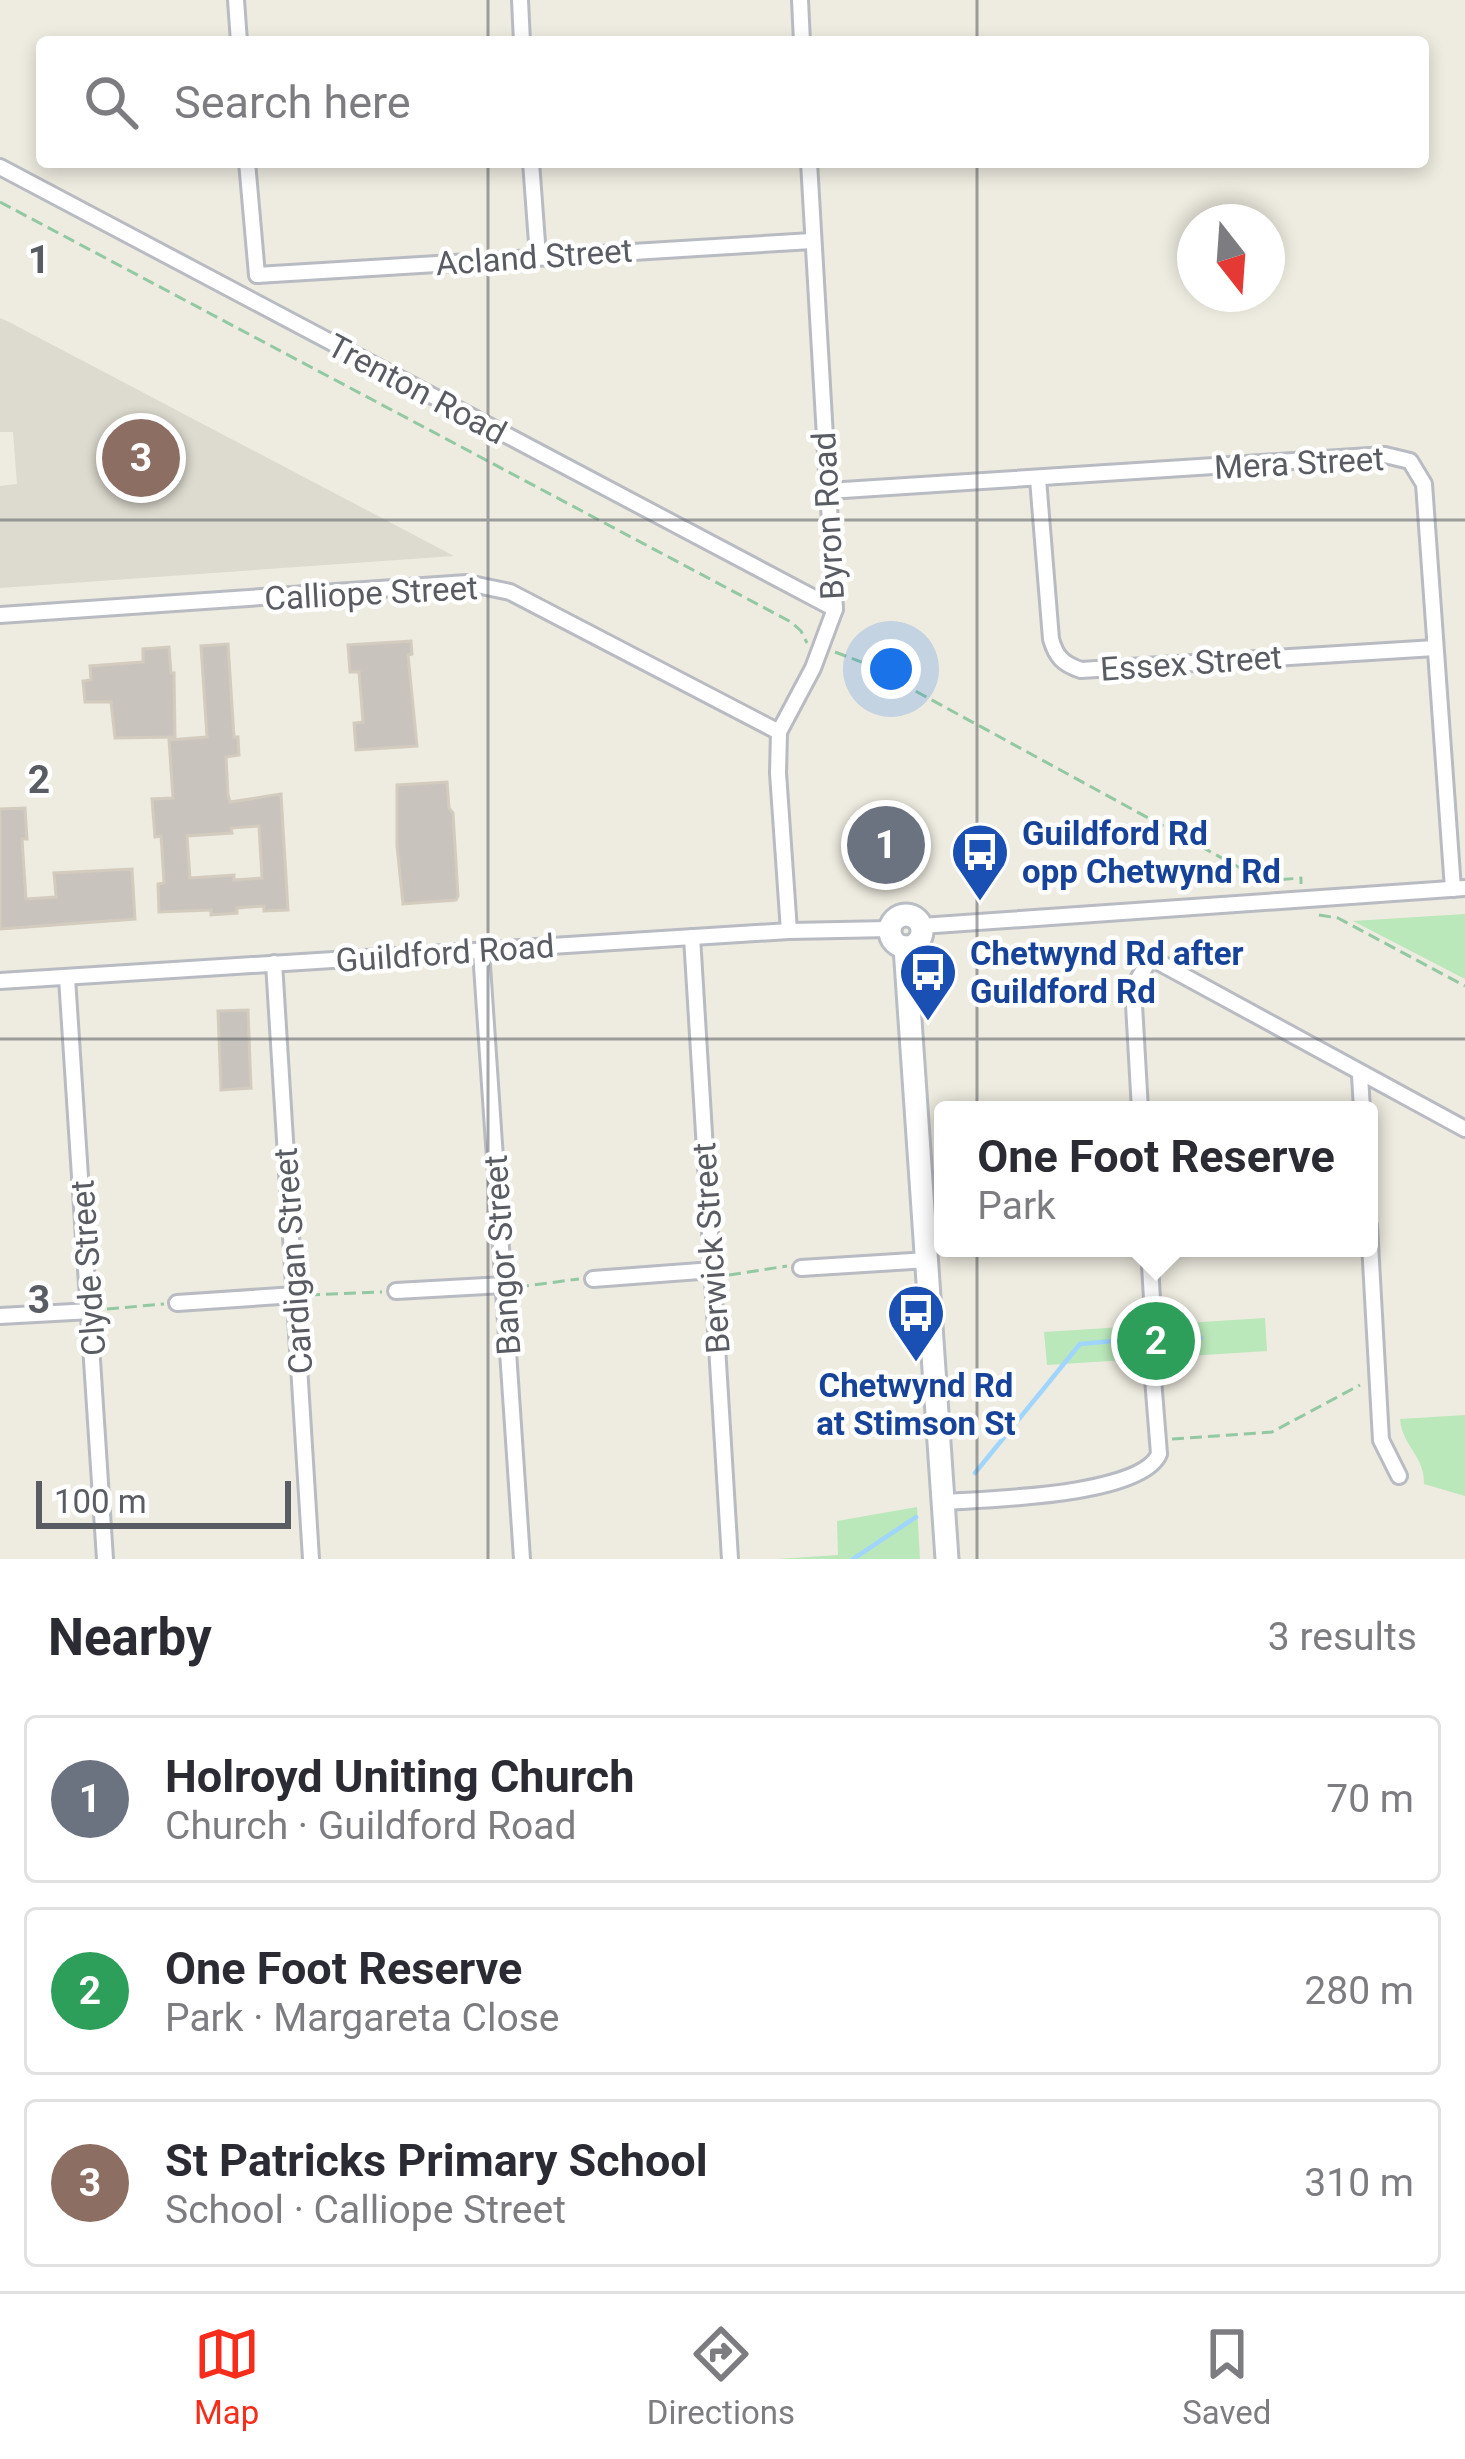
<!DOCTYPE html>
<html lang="en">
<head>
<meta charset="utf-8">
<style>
  :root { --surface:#fff; --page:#f2f2f3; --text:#2b2b33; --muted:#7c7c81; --line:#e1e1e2; --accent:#f72d1c }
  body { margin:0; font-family:Roboto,sans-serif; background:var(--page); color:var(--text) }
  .compass { position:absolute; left:1177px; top:204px; width:108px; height:108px; border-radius:50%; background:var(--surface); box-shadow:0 6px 18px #0003; rotate:163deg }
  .scale { position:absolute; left:36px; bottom:30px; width:255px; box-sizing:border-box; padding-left:12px; border:6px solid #595d63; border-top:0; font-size:33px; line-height:42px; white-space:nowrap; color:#595d63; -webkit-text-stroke:9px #fff; paint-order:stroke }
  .you { position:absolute; left:891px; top:669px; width:42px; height:42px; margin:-30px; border:9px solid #fff; border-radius:50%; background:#1a73e8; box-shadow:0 0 0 18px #1a73e833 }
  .badge { display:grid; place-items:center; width:78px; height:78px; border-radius:50%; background:var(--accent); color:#fff; font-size:39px; font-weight:700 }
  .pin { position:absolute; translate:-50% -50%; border:6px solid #fff; box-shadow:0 3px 12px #0006 }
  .popup { position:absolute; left:934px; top:1101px; width:444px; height:156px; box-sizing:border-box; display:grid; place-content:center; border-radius:12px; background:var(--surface); filter:drop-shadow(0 3px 9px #0005); font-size:39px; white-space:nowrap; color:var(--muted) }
  .popup b { font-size:45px; color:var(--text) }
  .popup::after { content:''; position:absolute; left:50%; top:100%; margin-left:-24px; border:24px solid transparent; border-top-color:var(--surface) }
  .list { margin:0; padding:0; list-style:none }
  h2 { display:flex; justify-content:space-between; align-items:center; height:156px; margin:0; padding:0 48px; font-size:51px }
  h2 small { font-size:39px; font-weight:400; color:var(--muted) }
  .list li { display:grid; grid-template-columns:78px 1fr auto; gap:36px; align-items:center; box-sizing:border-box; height:168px; margin:0 24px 24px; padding:0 24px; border:3px solid var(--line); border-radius:12px }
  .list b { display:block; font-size:45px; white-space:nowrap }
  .list p { margin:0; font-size:39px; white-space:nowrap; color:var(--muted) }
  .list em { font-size:39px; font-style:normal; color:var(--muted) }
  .icon { flex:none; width:66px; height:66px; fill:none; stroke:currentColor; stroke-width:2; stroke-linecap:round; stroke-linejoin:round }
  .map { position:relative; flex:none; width:1465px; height:1559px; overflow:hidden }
  .search { position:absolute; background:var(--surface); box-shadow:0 6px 18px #0003; left:36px; right:36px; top:36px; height:132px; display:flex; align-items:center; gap:30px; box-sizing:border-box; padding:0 42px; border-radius:12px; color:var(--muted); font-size:45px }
  .sheet { height:732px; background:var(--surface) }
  nav { display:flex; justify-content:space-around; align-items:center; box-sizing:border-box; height:168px; border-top:3px solid var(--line); background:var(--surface); font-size:33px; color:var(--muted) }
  nav a { display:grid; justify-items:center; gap:6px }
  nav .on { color:var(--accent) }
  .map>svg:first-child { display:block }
  .education { fill:#dddacf }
  .green { fill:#bae8ba }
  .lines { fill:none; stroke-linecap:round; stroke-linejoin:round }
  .stream { stroke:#9fd5ff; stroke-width:4.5 }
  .building { fill:#c8c4bd; stroke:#d3ccbe; stroke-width:3; fill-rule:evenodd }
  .street-casing { stroke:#b8bbc1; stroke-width:20 }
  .secondary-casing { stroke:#b9bdc4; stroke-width:27 }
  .path { stroke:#93c9a2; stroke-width:3; stroke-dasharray:12 6; stroke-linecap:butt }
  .street { stroke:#fff; stroke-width:14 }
  .secondary { stroke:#fff; stroke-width:21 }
  .grid { fill:none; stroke:#595d63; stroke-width:3; stroke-opacity:0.55 }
  .labels { text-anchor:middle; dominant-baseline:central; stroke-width:9; stroke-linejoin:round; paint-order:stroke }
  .street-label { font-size:33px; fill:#595d63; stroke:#fff }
  .transit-label { font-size:33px; font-weight:bold; fill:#164399; stroke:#fff; text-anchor:start }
  .grid-label { font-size:39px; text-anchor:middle; font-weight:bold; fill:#595d63; stroke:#fff; stroke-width:9; stroke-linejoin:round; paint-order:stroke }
</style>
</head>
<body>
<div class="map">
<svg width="1465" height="1559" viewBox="0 0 1465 1559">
  <rect width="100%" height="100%" fill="#eeebe0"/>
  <path class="education" d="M0,318l9,4 445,234 -454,32v-102l17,-2 -4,-52h-13z"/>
  <g class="green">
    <path d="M1465,914v65l-112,-58z"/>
    <path d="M1265,1318l2,33 -220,14 -3,-33z"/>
    <path d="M1465,1415v81l-41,-12c1,-28 -22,-38 -24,-65z"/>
    <path d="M917,1507l3,52h-143l61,-4 -1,-34z"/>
  </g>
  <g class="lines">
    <g class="stream">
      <path d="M975,1473l105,-129 108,-10 13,4"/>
      <path d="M853,1559l63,-42"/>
    </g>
  </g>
  <g class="building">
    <path d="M411,641l1,13 -4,1 9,91 -61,4 -2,-27 9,-1 -4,-50h-9l-2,-27z"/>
    <path d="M228,644l6,93h4l1,18 -13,2 2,38 2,7 51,-8 7,116 -24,1v-5l-27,2v5l-26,2v-5l-52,2 -1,-28 6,-1 -2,-33 -1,-14 -6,1 -3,-38 21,-1 -4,-58 38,-3 -6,-91zM259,826l3,52 -28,2v-5l-44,3 -3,-42 45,-3 -1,-5z"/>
    <path d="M169,647l2,26h3l1,64 -60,1 -4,-36h-26l-2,-21 8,-1 -1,-14 53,-4v-13z"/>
    <path d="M447,782l2,26 4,5 5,83 -2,4 -53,4 -6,-58v-61z"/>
    <path d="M25,808l2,31h-5l4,60 30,-2 -2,-24 78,-4 3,50 -135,10v-120z"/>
    <path d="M248,1010l3,78 -30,2 -3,-79z"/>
  </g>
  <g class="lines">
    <defs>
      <g id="street">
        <path d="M236,0l3,42"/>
        <path d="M520,0l2,42"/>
        <path d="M800,0l2,42"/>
        <path d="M247,162l10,113"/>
        <path d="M531,162l7,94"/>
        <path d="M0,167l835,442"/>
        <path d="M257,275l555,-34"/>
        <path d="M1038,479l13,160c5,18 12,25 30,31l354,-22"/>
        <path d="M828,491l557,-36 25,6 14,23 29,405"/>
        <path d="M0,615l467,-32 43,9 269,140"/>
        <path d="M921,926l544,-38"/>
        <path d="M789,931l-11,-158 1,-41 34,-64 22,-59 -26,-447"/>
        <path d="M692,937l38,622"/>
        <path d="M481,951l41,608"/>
        <path d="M274,963l37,596"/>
        <path d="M67,978l38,581"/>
        <path d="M0,981l789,-50 101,-2"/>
        <path d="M1360,1075l2,35"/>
        <path d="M1140,1110l-7,-123 18,-29 314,171"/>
        <path d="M1369,1226l12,214 18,36"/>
        <path d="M1149,1248l4,68"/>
        <path d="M801,1268l127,-8"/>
        <path d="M593,1279l120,-9"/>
        <path d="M396,1291l108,-6"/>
        <path d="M177,1303l118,-8"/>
        <path d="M0,1316l91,-5"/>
        <path d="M944,1502c44,-3 197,-6 215,-48l-7,-88"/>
      </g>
      <g id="secondary">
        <circle cx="906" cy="931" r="16"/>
        <path d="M905,947l42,612"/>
      </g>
    </defs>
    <use href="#street" class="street-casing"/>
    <use href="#secondary" class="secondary-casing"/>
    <g class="path">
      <path d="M0,202l791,420 10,9 6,12"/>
      <path d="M835,652l29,11 400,218 37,-3v6"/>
      <path d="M1319,915l19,3 127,68"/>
      <path d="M729,1275l58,-9"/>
      <path d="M517,1287l62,-8"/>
      <path d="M308,1295l74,-3"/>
      <path d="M107,1309l57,-5"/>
      <path d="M1172,1439l100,-7 88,-47"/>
    </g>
    <use href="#street" class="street"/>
    <use href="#secondary" class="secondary"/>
  </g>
  <path class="grid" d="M488,0v42M977,0v42M488,162v1397M977,162v1397M0,520h1465M0,1039h1465"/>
  <defs>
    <symbol id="bus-pin" viewBox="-11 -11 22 30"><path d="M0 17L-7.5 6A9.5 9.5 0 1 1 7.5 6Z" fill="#1a4fb4" stroke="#fff"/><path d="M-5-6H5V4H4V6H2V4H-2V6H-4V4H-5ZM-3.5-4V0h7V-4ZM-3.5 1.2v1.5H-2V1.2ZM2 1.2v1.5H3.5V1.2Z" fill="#fff"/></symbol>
  </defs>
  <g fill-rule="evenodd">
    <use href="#bus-pin" x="947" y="819" width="66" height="90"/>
    <use href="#bus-pin" x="895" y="939" width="66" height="90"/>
    <use href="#bus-pin" x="883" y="1280" width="66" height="90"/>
  </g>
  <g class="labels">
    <g class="street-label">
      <text transform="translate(534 257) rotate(-4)">Acland Street</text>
      <text transform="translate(417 389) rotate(28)">Trenton Road</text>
      <text transform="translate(1299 463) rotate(-3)">Mera Street</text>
      <text transform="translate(828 516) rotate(-93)">Byron Road</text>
      <text transform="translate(371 593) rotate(-3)">Calliope Street</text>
      <text transform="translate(1191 663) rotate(-4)">Essex Street</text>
      <text transform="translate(445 953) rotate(-4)">Guildford Road</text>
      <text transform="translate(711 1248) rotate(-94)">Berwick Street</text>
      <text transform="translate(502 1255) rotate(-94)">Bangor Street</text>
      <text transform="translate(293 1261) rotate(-94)">Cardigan Street</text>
      <text transform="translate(88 1268) rotate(-94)">Clyde Street</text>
    </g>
    <g class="transit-label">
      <text x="1022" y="833">Guildford Rd<tspan x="1022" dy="38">opp Chetwynd Rd</tspan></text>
      <text x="970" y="953">Chetwynd Rd after<tspan x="970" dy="38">Guildford Rd</tspan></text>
      <text x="916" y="1385" text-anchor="middle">Chetwynd Rd<tspan x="916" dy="38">at Stimson St</tspan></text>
    </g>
  </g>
  <g class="grid-label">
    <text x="39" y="273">1</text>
    <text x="39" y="793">2</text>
    <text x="39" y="1313">3</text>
  </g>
</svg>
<svg class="compass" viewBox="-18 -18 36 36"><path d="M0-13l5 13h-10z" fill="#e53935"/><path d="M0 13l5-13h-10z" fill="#7c7c81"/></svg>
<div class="scale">100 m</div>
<div class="you"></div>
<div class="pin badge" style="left:886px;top:845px;background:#6b7280">1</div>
<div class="pin badge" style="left:1156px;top:1341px;background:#2e9e5b">2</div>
<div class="popup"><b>One Foot Reserve</b>Park</div>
<div class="pin badge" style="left:141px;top:458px;background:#8d6e63">3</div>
<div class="search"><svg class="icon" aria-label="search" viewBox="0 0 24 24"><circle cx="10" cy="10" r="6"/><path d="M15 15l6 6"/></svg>Search here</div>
</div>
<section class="sheet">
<h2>Nearby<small>3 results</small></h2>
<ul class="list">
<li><span class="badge" style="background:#6b7280">1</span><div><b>Holroyd Uniting Church</b><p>Church · Guildford Road</p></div><em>70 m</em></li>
<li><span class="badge" style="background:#2e9e5b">2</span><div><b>One Foot Reserve</b><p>Park · Margareta Close</p></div><em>280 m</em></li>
<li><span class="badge" style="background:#8d6e63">3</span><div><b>St Patricks Primary School</b><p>School · Calliope Street</p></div><em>310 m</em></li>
</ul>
</section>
<nav>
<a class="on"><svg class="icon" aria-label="map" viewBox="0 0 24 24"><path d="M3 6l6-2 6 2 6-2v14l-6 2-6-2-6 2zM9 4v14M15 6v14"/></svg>Map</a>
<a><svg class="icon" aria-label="directions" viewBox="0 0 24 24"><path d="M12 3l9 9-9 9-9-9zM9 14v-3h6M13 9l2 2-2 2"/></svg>Directions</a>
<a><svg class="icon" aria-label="saved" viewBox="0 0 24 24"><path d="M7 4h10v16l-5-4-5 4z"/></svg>Saved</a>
</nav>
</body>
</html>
